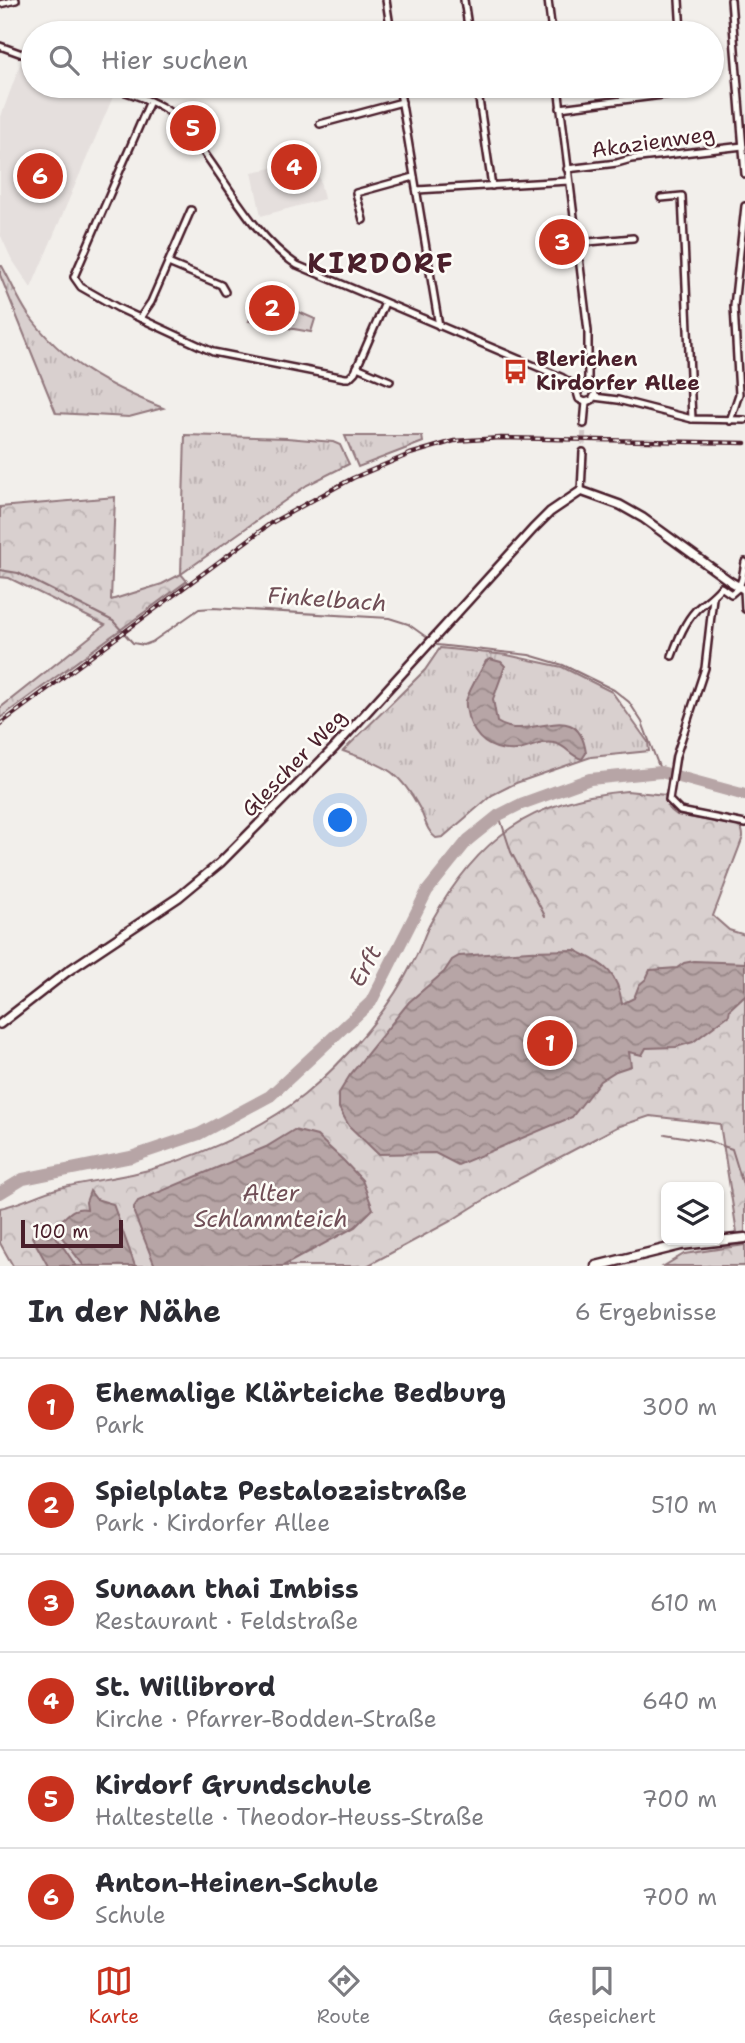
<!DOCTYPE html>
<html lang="de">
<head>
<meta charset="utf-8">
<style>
  :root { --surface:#fff; --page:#f7f7f7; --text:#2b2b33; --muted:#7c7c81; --line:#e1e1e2; --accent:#c8321e }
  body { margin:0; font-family:"Shantell Sans",sans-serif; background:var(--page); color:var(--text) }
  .controls { position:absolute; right:21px; bottom:21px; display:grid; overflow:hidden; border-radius:10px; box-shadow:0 2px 5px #0004 }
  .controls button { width:63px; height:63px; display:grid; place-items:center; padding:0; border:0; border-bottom:2px solid var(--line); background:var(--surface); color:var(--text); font:35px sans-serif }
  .scale { position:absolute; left:21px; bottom:18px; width:102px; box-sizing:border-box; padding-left:7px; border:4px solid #4a1f2b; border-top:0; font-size:19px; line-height:24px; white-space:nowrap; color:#4a1f2b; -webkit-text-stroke:5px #fdfcf7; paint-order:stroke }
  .you { position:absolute; left:341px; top:821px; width:24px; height:24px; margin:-18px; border:5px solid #fff; border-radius:50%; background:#1a73e8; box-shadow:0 0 0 10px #1a73e833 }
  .badge { display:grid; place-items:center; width:46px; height:46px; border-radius:50%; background:var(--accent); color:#fff; font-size:23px; font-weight:700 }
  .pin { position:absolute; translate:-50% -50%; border:4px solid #fff; box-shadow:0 2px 7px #0006 }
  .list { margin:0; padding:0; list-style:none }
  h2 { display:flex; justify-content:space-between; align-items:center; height:91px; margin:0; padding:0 28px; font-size:30px }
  h2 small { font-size:23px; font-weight:400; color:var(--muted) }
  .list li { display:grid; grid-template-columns:46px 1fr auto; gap:21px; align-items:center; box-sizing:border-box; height:98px; padding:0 28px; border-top:2px solid var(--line) }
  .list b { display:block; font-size:26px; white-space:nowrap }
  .list p { margin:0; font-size:23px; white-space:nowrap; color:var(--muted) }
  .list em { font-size:23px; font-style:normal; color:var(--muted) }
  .icon { flex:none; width:38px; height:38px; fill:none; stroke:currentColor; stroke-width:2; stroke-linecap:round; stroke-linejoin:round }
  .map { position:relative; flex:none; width:745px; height:1266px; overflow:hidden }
  .search { position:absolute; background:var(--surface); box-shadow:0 2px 5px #0004; left:21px; right:21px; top:21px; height:77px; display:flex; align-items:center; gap:18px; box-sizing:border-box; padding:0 24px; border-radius:38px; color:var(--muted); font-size:26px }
  .sheet { height:679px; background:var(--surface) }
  nav { display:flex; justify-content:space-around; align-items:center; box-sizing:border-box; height:98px; border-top:2px solid var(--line); background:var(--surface); font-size:19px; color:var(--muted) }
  nav a { display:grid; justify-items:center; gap:4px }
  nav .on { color:var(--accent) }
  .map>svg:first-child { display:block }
  .built { fill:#e5dfdd }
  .grass { fill:url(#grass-tufts); stroke:#92787d; stroke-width:2 }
  .forest { fill:url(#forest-crowns); stroke:#92787d; stroke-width:2 }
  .water { fill:url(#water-waves); stroke:#8b6f75; stroke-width:2 }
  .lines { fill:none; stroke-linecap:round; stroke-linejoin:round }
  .stream { stroke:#8b6f75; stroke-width:2 }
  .river { stroke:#b7a5a6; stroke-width:12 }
  .minor-tunnel { stroke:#d0c5c5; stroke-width:5; stroke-dasharray:5 2.5; stroke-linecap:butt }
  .minor-casing { stroke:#4a1f2b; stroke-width:10 }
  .tertiary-casing { stroke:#4a1f2b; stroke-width:12 }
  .secondary-casing { stroke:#4a1f2b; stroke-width:13 }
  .minor { stroke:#fdfcf7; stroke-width:5 }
  .tertiary { stroke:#fdfcf7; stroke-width:7 }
  .secondary { stroke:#fdfcf7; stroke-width:8 }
  .rail-casing { stroke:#4a1f2b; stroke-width:4.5 }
  .rail { stroke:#fdfcf7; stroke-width:2; stroke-dasharray:5; stroke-linecap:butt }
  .labels { text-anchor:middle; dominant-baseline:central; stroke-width:5; stroke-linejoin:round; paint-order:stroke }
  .street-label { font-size:21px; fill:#4a1f2b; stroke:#fdfcf7 }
  .poi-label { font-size:21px; font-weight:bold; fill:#4a1f2b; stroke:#fdfcf7; text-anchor:start }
  .water-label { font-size:23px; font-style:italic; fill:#704e56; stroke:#fdfcf7 }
  .district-label { font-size:28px; font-weight:bold; letter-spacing:2px; fill:#4a1f2b; stroke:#fdfcf7 }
</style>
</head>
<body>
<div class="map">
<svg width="745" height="1266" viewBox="0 0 745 1266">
  <defs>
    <pattern id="grass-tufts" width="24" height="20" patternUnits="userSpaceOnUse" patternTransform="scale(1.75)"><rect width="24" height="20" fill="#d9d0cf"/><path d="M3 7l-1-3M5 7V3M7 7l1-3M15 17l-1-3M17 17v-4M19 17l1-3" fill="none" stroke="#bcb2b2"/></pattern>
    <pattern id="forest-crowns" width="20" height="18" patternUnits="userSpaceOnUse" patternTransform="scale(1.75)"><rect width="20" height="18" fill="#d9d0cf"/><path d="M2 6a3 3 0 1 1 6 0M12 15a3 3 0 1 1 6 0" fill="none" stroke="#bcb2b2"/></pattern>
    <pattern id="water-waves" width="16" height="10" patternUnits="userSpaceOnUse" patternTransform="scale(1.75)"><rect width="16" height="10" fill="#b7a5a6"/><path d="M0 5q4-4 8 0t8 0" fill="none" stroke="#978687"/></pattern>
  </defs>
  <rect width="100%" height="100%" fill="#f2efeb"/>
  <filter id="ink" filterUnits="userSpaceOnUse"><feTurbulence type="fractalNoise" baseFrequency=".0143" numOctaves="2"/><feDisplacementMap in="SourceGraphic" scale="14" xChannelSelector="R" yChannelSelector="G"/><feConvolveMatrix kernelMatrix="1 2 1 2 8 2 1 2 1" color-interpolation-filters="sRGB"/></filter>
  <g filter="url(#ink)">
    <g class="built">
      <path d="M22,59l11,4v23h65l17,6 -84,196 -20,-30 -11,-24v-115z"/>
      <path d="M272,168l2,7 9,-1 1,6 11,2 24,-6 5,23 -63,17 -9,-44z"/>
    </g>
    <g class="grass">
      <path d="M0,266h2c9,16 16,33 26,48 35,49 80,72 135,94l-34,9 -73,-4 -56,-138z"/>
      <path d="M185,435l102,3 46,4 7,3 9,19 -42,21 -126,89z"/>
      <path d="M345,436h77l1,6 -65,25z"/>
      <path d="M440,648l67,7 55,12 50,25 36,50 1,9 -58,6 -75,26 -24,12 -49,42 -7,1c-9,-6 -11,-19 -16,-29 -22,-41 -36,-43 -77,-58l82,-81z"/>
    </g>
    <g class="forest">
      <path d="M262,296l53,23 -4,13 -62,-11z"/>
      <path d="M115,497l-4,103 51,-16 19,-10 6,7 -187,137v-10l105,-83 -96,-47 -9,-1v-70z"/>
      <path d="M627,791l38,4 3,13 9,7 56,10c8,2 10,4 10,12l-30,79 16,14 16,5v303l-7,1 -18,-115 -70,-8 -33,11 -106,56 -62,39 -82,44h-354l-13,-23v-35c21,-4 39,-15 60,-20 24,-6 48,-9 72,-14 55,-12 129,-44 172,-79 43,-36 85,-85 110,-135 7,-12 10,-26 17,-38 47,-84 100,-123 196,-131z"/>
      <path d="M745,1245v21h-81l20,-12z"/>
    </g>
    <g class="water">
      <path d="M490,659l11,3 4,4 -12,33 4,23c33,22 81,-27 89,31l-4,6c-12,-3 -16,-14 -28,-16 -13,-3 -24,6 -37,7 -25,2 -41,-9 -49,-33 -1,-6 -3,-11 -2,-16 4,-14 14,-28 20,-40z"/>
      <path d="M575,950c28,15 42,19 47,54l12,-6 5,-13 7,-6 4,-9 27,-2 7,-5 10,-2 51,2v32l-15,14 -1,6 -36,27 -17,5 -30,1 -4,7 -13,-3 2,14 -15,5 -16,10 -28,36 -114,48 -23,-12 -57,1 -29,-28 -10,-18v-15l11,-18 59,-73 35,-30 8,-12 7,-4 70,-5z"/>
      <path d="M294,1130l23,6 26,24 19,20 11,29 -18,18 -72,39h-128l-21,-53v-6l4,-6 128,-54z"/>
      <path d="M90,1191l6,8 17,5 22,62h-51l-27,-35 -2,4 21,31h-28l-16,-29 8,-17 10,6c16,-3 18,-21 37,-17l-1,-7z"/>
    </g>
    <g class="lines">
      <g class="stream">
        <path d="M0,570l18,3 95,48 20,22 11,2 8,-3 47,-33 14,-1 176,10 19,6 21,15"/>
        <path d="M434,642l3,3 92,10 34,10 51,25 15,12 13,20 19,50"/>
        <path d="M499,815l12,37 34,64"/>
        <path d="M665,1134l43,7 24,8 13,42"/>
      </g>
      <path class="river" d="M0,1193l23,-14 108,-22 68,-23 71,-38 101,-94 56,-111 41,-51 31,-25 22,-11 69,-25 71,-7 84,23"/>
      <path class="minor-tunnel" d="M583,452l1,-28"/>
      <defs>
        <g id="minor">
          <path d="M386,0l5,33"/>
          <path d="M464,0l5,33"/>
          <path d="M548,0l4,33"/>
          <path d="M679,0l2,33"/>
          <path d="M731,0l14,174"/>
          <path d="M0,4l16,-4"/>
          <path d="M621,33l60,-7"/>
          <path d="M0,46l33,12"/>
          <path d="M107,86c18,6 38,11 55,21 17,10 28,27 40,43 29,39 54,88 95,115l264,112 18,11"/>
          <path d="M399,86l40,240"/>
          <path d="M477,86l15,100"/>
          <path d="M558,86l30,245v54l6,4 1,5 -3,6 -7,2 -6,-3 -2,-7 5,-6 6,-1"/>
          <path d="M150,101l-76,176 7,10 37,21 95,44 132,26h4l6,-6 30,-69"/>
          <path d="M560,108l110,-14 6,-2 5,-6"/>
          <path d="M320,124l82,-22"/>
          <path d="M567,169l50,-6 14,-4 112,-13"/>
          <path d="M417,190l152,-9"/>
          <path d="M661,198l21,-2 10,223"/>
          <path d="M363,220l-7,-27 58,-16"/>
          <path d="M577,243l56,-5"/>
          <path d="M168,263l53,22 4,7"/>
          <path d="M140,318l11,-16 40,-92"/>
          <path d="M357,367l33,14"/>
          <path d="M594,397l24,3 74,19 53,1"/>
          <path d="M730,421l9,-27 -5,-88 11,-100"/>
          <path d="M584,424l2,-22"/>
          <path d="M581,491l2,-39"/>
          <path d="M744,590l1,19"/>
          <path d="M713,598l-8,70 -29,88 -7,44 11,11 65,13"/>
          <path d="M672,656c6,-16 12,-33 24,-46 8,-8 17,-13 25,-23l10,7 8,-7 3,-8 3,-17"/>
        </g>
        <path id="tertiary" d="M0,1024l68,-53 111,-74 41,-34 115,-116 198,-218 17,-17 31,-21 39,14 23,13 88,64 14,8"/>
        <path id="secondary" d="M596,1266l85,-21 64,-7"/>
      </defs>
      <use href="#minor" class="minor-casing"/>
      <use href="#tertiary" class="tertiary-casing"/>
      <use href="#secondary" class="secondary-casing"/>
      <use href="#minor" class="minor"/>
      <use href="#tertiary" class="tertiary"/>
      <use href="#secondary" class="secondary"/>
      <defs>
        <path id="rail" d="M0,724l271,-201 82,-45 57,-24 44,-13 47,-3 244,5"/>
      </defs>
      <use href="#rail" class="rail-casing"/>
      <use href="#rail" class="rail"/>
    </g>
  </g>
  <defs>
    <symbol id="bus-bare" viewBox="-9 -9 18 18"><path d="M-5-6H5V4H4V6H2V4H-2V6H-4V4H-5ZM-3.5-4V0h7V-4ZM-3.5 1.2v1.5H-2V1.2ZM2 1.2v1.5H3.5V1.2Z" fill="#c8321e" stroke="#fdfcf7" stroke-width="2.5" paint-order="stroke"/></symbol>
  </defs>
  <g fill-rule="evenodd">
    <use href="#bus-bare" x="498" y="354" width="35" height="35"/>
  </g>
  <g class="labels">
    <g class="street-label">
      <text transform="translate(653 142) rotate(-8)">Akazienweg</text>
      <text transform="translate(294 763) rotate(-46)">Glescher Weg</text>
    </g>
    <g class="poi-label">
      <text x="536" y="359">Blerichen<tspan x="536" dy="24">Kirdorfer Allee</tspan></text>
    </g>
    <g class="water-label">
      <text transform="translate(327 599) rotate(4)">Finkelbach</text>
      <text transform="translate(365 966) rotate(-62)">Erft</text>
      <text x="271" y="1193">Alter<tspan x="271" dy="26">Schlammteich</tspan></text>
    </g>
    <g class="district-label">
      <text x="381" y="263">KIRDORF</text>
    </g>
  </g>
</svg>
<div class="controls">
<button><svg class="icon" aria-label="layers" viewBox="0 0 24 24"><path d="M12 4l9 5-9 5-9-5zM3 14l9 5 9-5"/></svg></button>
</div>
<div class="scale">100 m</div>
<div class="you"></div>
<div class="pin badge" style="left:550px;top:1043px">1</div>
<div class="pin badge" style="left:272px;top:308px">2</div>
<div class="pin badge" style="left:562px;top:242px">3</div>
<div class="pin badge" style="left:294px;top:167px">4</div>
<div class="pin badge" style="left:193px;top:128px">5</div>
<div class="pin badge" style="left:40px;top:176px">6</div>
<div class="search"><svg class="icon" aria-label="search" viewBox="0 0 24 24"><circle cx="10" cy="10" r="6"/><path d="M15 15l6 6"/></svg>Hier suchen</div>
</div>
<section class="sheet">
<h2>In der Nähe<small>6 Ergebnisse</small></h2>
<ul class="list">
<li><span class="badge">1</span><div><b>Ehemalige Klärteiche Bedburg</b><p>Park</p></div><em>300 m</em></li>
<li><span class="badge">2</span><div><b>Spielplatz Pestalozzistraße</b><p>Park · Kirdorfer Allee</p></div><em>510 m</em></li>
<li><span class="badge">3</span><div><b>Sunaan thai Imbiss</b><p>Restaurant · Feldstraße</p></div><em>610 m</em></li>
<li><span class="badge">4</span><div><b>St. Willibrord</b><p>Kirche · Pfarrer-Bodden-Straße</p></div><em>640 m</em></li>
<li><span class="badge">5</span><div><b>Kirdorf Grundschule</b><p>Haltestelle · Theodor-Heuss-Straße</p></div><em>700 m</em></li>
<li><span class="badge">6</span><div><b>Anton-Heinen-Schule</b><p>Schule</p></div><em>700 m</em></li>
</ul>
</section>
<nav>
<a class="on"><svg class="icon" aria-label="map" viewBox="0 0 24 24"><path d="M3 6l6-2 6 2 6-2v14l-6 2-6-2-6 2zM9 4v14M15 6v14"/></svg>Karte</a>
<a><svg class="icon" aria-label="directions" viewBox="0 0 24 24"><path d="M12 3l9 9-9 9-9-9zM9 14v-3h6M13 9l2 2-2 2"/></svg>Route</a>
<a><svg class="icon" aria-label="saved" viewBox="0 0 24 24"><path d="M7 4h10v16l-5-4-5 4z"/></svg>Gespeichert</a>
</nav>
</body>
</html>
